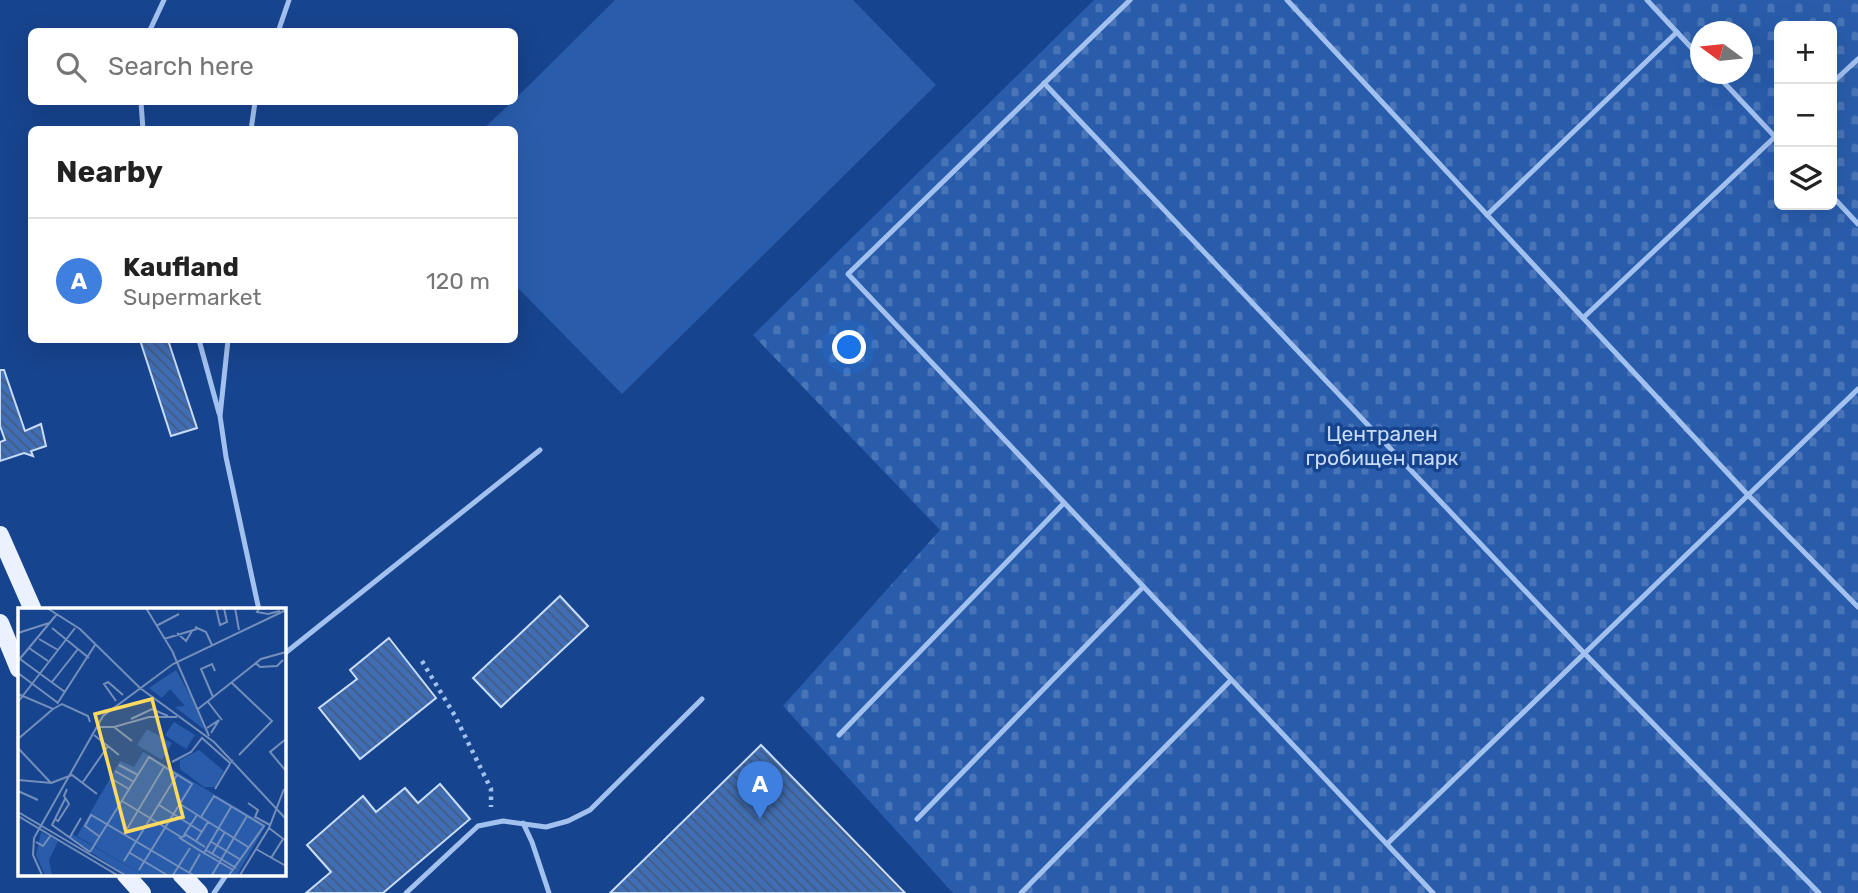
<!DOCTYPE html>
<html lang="en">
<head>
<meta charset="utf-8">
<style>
  :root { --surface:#fff; --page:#f6f6f6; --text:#222; --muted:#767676; --line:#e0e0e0; --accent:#1a73e8 }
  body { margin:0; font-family:Rubik,sans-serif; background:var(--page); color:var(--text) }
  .controls { position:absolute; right:21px; top:21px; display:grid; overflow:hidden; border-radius:10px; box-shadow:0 7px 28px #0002 }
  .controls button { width:63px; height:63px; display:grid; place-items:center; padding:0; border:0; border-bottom:2px solid var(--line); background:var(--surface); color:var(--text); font:35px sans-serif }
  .compass { position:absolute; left:1690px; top:21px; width:63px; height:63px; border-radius:50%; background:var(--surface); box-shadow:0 7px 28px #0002; rotate:285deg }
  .you { position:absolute; left:850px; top:348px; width:24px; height:24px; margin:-18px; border:5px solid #fff; border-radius:50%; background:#1a73e8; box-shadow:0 0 0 10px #1a73e833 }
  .badge { display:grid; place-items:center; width:46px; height:46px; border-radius:50%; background:var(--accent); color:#fff; font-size:23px; font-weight:700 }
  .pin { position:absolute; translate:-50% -58px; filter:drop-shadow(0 2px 4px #0008) }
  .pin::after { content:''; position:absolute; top:37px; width:24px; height:21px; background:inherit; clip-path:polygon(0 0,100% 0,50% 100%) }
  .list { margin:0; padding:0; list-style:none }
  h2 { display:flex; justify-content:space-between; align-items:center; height:91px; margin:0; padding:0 28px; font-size:30px }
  h2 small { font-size:23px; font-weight:400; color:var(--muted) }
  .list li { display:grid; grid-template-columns:46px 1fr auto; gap:21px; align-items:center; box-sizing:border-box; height:126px; padding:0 28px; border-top:2px solid var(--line) }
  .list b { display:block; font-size:26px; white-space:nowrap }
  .list p { margin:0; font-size:23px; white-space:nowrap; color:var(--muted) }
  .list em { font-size:23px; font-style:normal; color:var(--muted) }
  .icon { flex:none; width:38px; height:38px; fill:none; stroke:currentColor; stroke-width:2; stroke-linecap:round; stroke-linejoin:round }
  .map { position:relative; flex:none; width:1858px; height:893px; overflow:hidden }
  .search { position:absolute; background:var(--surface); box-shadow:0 7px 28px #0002; left:28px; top:28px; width:490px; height:77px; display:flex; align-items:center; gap:18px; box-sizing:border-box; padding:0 24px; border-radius:10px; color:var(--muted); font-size:26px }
  .panel { position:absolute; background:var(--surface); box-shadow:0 7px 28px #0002; left:28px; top:126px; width:490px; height:217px; border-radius:10px }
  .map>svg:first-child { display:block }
  .grass { fill:#295dac }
  .cemetery { fill:url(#cemetery-stones); fill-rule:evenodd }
  .building { fill:url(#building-back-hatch); stroke:#c9ddfb; stroke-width:2 }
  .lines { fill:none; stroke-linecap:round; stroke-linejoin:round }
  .path { stroke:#a3c1ef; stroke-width:4.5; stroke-dasharray:3.5 5; stroke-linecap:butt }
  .lane { stroke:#a3c1ef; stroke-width:5 }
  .primary { stroke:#ebf1ff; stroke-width:18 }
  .labels { text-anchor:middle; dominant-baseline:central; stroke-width:7; stroke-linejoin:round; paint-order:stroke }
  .park-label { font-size:21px; fill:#c9ddfb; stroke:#17448e }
  .inset-road { fill:none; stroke:#748fbb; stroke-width:2 }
  .view { fill:#ffda61; fill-opacity:0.15; stroke:#ffda61; stroke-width:3.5 }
  .inset-edge { fill:none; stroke:#fff; stroke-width:3.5 }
</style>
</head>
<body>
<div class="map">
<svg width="1858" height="893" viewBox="0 0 1858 893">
  <defs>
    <pattern id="cemetery-stones" width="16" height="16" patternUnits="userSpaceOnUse" patternTransform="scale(1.75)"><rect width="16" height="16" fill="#295dac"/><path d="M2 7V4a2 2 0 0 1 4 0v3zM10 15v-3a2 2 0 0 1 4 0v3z" fill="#4975b8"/></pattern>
    <pattern id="building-back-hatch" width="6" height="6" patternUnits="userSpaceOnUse" patternTransform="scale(1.75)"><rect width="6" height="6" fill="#3f6eb6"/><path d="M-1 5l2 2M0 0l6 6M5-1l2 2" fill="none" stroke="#465b7c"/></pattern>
  </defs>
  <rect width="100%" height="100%" fill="#17448e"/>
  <path class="grass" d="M615,0h238l83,85 -314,309 -107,-109 -1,-155 -31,-1 29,-27h2l1,-3z"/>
  <path class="cemetery" d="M1094,0h764v893h-905l-170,-187 157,-176 -187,-195zM1779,26h53v179h-53zM1700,32h42v42h-42z"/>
  <g class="building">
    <path d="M140,340h28l29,88 -26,8z"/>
    <path d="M0,370h4l21,61 16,-7 5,22 -15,5 2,5 -9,-3 -24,8v-19l5,-2 -5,-14z"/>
    <path d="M560,596l28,30 -87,81 -28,-29z"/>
    <path d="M389,638l47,60 -76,61 -41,-51 38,-29 -7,-9z"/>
    <path d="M761,745l144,148h-295z"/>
    <path d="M440,784l30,35 -87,74h-77l25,-21 -24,-27 56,-49 13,16 29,-24 13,15z"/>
  </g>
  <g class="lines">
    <path class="path" d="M422,661l33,55 36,73v18"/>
    <g class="lane">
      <path d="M1130,0l-282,274 585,619"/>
      <path d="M1287,0l461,495 110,112"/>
      <path d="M1647,0l53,57"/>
      <path d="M149,32l15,-32"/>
      <path d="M278,32l11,-32"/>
      <path d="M1716,74l63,67"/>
      <path d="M1044,83l540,570 235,240"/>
      <path d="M1832,83l26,-24"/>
      <path d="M141,102l2,28"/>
      <path d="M251,130l4,-28"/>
      <path d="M1832,196l26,28"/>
      <path d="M1487,215l190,-183"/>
      <path d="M1583,318l196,-185"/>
      <path d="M199,340l20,73"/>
      <path d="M228,340l-8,76 6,41 33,153"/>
      <path d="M284,654l256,-204"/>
      <path d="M839,735l225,-232"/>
      <path d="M917,819l226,-232"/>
      <path d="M523,823l9,19 17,51"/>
      <path d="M1387,844l471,-455"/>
      <path d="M214,893l13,-19"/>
      <path d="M406,893l72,-67 25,-5 43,6 22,-6 22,-11 112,-111"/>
      <path d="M1021,893l210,-213"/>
    </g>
    <g class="primary">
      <path d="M0,535l33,75"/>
      <path d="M0,623l19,46"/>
      <path d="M125,874l17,19"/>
      <path d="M181,874l18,19"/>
    </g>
  </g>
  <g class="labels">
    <g class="park-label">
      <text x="1382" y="433">Централен<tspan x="1382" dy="24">гробищен парк</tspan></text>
    </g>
  </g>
  <g transform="translate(18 608)">
    <rect width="268" height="268" fill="#17448e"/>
    <path d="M156,114l21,13 -9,14 -21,-14zM129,121l25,14 -10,17 -25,-15zM181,142l25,21 -9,16h-11l-24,-18v-9zM54,226l71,41h-17l-57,-37z" fill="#295dac"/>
    <path d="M125,144l123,73 -29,50h-94l-66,-39 43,-75 14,6z" fill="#295dac"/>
    <path d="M158,62l15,27 14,33 -30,-23 10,-1 -15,-17 -8,9 -13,-10zM23,224l17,9 -9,19 3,15h-7l-9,-20z" fill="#295dac"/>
    <path class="inset-road" d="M29,0l33,21 60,59 74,54 72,77M128,0l28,46M198,0l4,17 7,-3 -3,-14M217,0l4,22M241,0l-2,4 11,2 12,-3M138,18l23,-12M177,19l11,5 6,13M34,20l37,30M0,25l31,-10M159,25l9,8 6,-10M21,31l19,11M146,31l33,-10M11,40l19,13M155,45l36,83M2,51l45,33M0,53l39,-47M238,55l4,4 17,-1 6,-6M0,65l40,30M34,74l26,-33M214,75l40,38 -33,34M0,86l35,15 9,-5 26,12 2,6M195,89l-12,-28 11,-5 3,7M98,93l-12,-17 4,-2 15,13M0,94l57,-74M190,94l14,18M39,96l38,-59M180,101l63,-50 25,-7M113,111l21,-10 16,7M80,119h16l35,-10h28M96,119l18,14M189,120l12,-8 -8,13M76,127l25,20M0,131l35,-30M268,131l-16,13 16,19M0,140l33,35 21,-8 25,19M154,154l19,-10 11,-14 28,25 3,-3M101,157l19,10M97,163l19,11M92,170l19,11M0,172l34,3M65,174l25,-36M197,181l15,-25M0,183l20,9M47,191l-10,20 3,2 11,-17 -5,-8 3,-7M104,193l59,36M230,195l10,7 -3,7 15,8M162,196l68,43M141,197l43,27M0,204l107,63M0,208l99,59M183,209l13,-21 50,30 -35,49M37,211l-3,6 38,27M251,220l17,13M106,226l40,-67M166,227l13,-20M52,229l11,-19M82,229l-15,-11 6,-11 102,60M178,233l12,-19M192,233l31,19M18,234l7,4 8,-11M187,239l-19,-12 -6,3 24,15 27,-46M238,241l30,17M188,242l30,18M72,244l59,-95 43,27 -53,86M112,245l37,22M186,245l29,17M194,246l13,-22M253,250l12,-19M106,253l53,-86M171,265l11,-19M24,267l-9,-20 1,-17 69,-122 70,-52 113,-54M155,267l17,-27M194,267l35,-59M222,267l29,-47 15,-39"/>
    <path class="view" d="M134,91l31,118 -57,15 -31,-118z"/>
    <rect width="268" height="268" class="inset-edge"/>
  </g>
</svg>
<div class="controls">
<button>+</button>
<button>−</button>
<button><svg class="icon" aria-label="layers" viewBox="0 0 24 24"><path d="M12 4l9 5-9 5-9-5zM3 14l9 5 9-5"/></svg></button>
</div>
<svg class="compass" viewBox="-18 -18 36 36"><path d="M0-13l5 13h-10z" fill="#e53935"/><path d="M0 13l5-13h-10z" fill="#767676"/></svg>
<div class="you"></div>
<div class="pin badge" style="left:760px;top:819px;background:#3f7fe0">A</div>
<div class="search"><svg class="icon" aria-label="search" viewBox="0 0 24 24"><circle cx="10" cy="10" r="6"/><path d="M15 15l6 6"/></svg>Search here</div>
<section class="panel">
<h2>Nearby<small></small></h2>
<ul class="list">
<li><span class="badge" style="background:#3f7fe0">A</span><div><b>Kaufland</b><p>Supermarket</p></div><em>120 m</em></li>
</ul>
</section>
</div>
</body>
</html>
